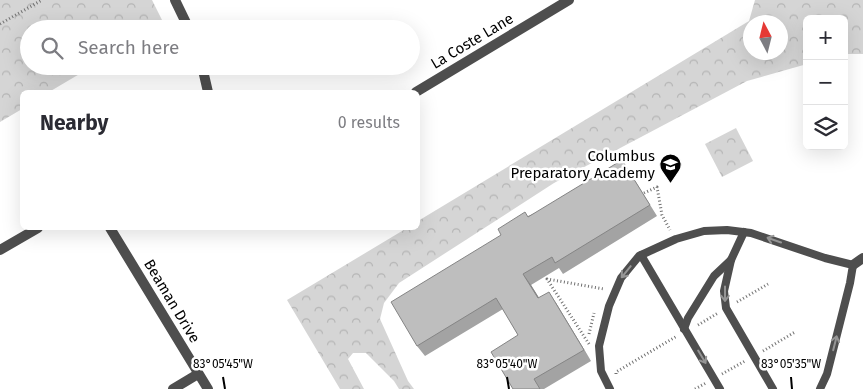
<!DOCTYPE html>
<html lang="en">
<head>
<meta charset="utf-8">
<style>
  :root { --surface:#fff; --page:#f2f2f3; --text:#2b2b33; --muted:#7c7c81; --line:#e1e1e2 }
  body { margin:0; font-family:"Fira Sans",sans-serif; background:var(--page); color:var(--text) }
  .controls { position:absolute; right:15px; top:15px; display:grid; overflow:hidden; border-radius:8px; box-shadow:0 5px 20px #0002 }
  .controls button { width:45px; height:45px; display:grid; place-items:center; padding:0; border:0; border-bottom:1px solid var(--line); background:var(--surface); color:var(--text); font:25px sans-serif }
  .compass { position:absolute; left:743px; top:15px; width:45px; height:45px; border-radius:50%; background:var(--surface); box-shadow:0 5px 20px #0002; rotate:353deg }
  .list { margin:0; padding:0; list-style:none }
  h2 { display:flex; justify-content:space-between; align-items:center; height:65px; margin:0; padding:0 20px; font-size:21px }
  h2 small { font-size:16px; font-weight:400; color:var(--muted) }
  .icon { flex:none; width:28px; height:28px; fill:none; stroke:currentColor; stroke-width:2; stroke-linecap:round; stroke-linejoin:round }
  .map { position:relative; flex:none; width:863px; height:389px; overflow:hidden }
  .search { position:absolute; background:var(--surface); box-shadow:0 5px 20px #0002; left:20px; top:20px; width:400px; height:55px; display:flex; align-items:center; gap:12px; box-sizing:border-box; padding:0 18px; border-radius:28px; color:var(--muted); font-size:19px }
  .panel { position:absolute; background:var(--surface); box-shadow:0 5px 20px #0002; left:20px; top:90px; width:400px; height:140px; border-radius:8px }
  .map>svg:first-child { display:block }
  .forest { fill:url(#forest-crowns); fill-rule:evenodd }
  .lines { fill:none; stroke-linecap:round; stroke-linejoin:round }
  .path { stroke:#707070; stroke-width:3; stroke-dasharray:1 2.5; stroke-linecap:butt }
  .service { stroke:#4e4e4e; stroke-width:8 }
  .minor { stroke:#4e4e4e; stroke-width:10 }
  .wall { fill:#a3a3a3 }
  .shaded-wall { fill:#858585 }
  .building { fill:#bebebe; stroke:#858585 }
  .oneway { stroke:#959595 }
  .ticks { fill:none; stroke:#000; stroke-width:2 }
  .labels { text-anchor:middle; dominant-baseline:central; stroke-width:5; stroke-linejoin:round; paint-order:stroke }
  .street-label { font-size:15px; fill:#000; stroke:#fff }
  .poi-label { font-size:15px; fill:#000; stroke:#fff; text-anchor:end }
  .ticks-label { font-size:12px; text-anchor:middle; fill:#000; stroke:#fff; stroke-width:5; stroke-linejoin:round; paint-order:stroke }
</style>
</head>
<body>
<div class="map">
<svg width="863" height="389" viewBox="0 0 863 389">
  <defs>
    <pattern id="forest-crowns" width="20" height="18" patternUnits="userSpaceOnUse" patternTransform="scale(1.25)"><rect width="20" height="18" fill="#d5d5d5"/><path d="M2 6a3 3 0 1 1 6 0M12 15a3 3 0 1 1 6 0" fill="none" stroke="#b5b5b5"/></pattern>
  </defs>
  <rect width="100%" height="100%" fill="#fff"/>
  <g class="forest">
    <path d="M0,0h152l12,24 -9,5h-126v37h64l-44,26h-27v17l-22,13z"/>
    <path d="M755,0h108v54h-19v-35h-37v45l-60,17 -193,102 -155,100 -15,20 -4,16 28,62 6,8h-15l-5,-8 -28,-28h-13l-5,6 16,30h-24l-53,-89 120,-72h11v-7l331,-200zM780,22v30h-30v-30z"/>
    <path d="M736,128l17,33 -31,16 -17,-33z"/>
  </g>
  <g class="lines">
    <g class="path">
      <path d="M0,24l42,-24"/>
      <path d="M644,193l13,-6 5,28 8,15"/>
      <path d="M737,302l31,-18"/>
      <path d="M698,325l20,-12"/>
      <path d="M589,334l5,-21"/>
      <path d="M589,344l-42,-65 57,10"/>
      <path d="M763,351l32,-19"/>
      <path d="M616,374v-2l61,-36"/>
      <path d="M722,374l23,-13"/>
      <path d="M695,389l11,-6"/>
    </g>
    <g class="service">
      <path d="M744,232l-13,28 -7,31 2,17 47,81"/>
      <path d="M641,255l79,134"/>
      <path d="M684,329l4,-11 26,-42 17,-16"/>
      <path d="M610,389l-9,-18 -2,-25 10,-40 12,-28 18,-22 37,-17 28,-8 23,-1 24,3 74,25 28,7 -3,18 -23,91 -7,15"/>
    </g>
    <g class="minor">
      <path d="M175,0l14,29"/>
      <path d="M202,66l6,26"/>
      <path d="M416,92l153,-92"/>
      <path d="M110,228l98,161"/>
      <path d="M0,250l38,-22"/>
      <path d="M853,265l10,-7"/>
      <path d="M173,389l25,-15"/>
    </g>
  </g>
  <path class="wall" d="M629,171l28,45 -94,58 -4,-6 -28,17 8,13 17,5 35,58 -47,28h-31l5,-54 -15,-26 -78,47 -8,-10 84,-111 27,-19z"/>
  <g class="shaded-wall">
    <path d="M523,274l8,11 15,24 -8,-11z"/>
    <path d="M549,292l7,11 35,58 -7,-11z"/>
  </g>
  <path class="building" d="M622,160l28,45 -95,58 -3,-6 -29,17 15,24 11,-6 35,58 -50,29 6,10h-27l-22,-37 27,-17 -22,-37 -79,48 -26,-44 110,-67 -3,-6 27,-17 3,5z"/>
  <defs><path id="oneway-shaft" d="M-6 0H5M1.5-3L5.5 0L1.5 3" fill="none" stroke-width="1.6" stroke-linecap="round" stroke-linejoin="round" transform="scale(1.25)"/></defs>
  <g class="oneway">
    <use href="#oneway-shaft" transform="translate(774 240) rotate(-161)"/>
    <use href="#oneway-shaft" transform="translate(626 272) rotate(129)"/>
    <use href="#oneway-shaft" transform="translate(725 294) rotate(90)"/>
    <use href="#oneway-shaft" transform="translate(835 343) rotate(-76)"/>
    <use href="#oneway-shaft" transform="translate(702 357) rotate(59)"/>
  </g>
  <path class="ticks" d="M223,377l2,12M507,377l2,12M791,377l1,12"/>
  <defs>
    <symbol id="school-pin" viewBox="-11 -11 22 30"><path d="M0 17L-7.5 6A9.5 9.5 0 1 1 7.5 6Z" fill="#000" stroke="#fff"/><path d="M0-5L7-2L0 1L-7-2ZM-4 1L0 2.5L4 1V4Q0 6-4 4Z" fill="#fff"/></symbol>
  </defs>
  <g fill-rule="evenodd">
    <use href="#school-pin" x="658" y="152" width="25" height="34"/>
  </g>
  <g class="labels">
    <g class="street-label">
      <text transform="translate(472 41) rotate(-31)">La Coste Lane</text>
      <text transform="translate(172 301) rotate(59)">Beaman Drive</text>
    </g>
    <g class="poi-label">
      <text x="655" y="156">Columbus<tspan x="655" dy="17">Preparatory Academy</tspan></text>
    </g>
  </g>
  <g class="ticks-label">
    <text x="223" y="368">83°05'45"W</text>
    <text x="507" y="368">83°05'40"W</text>
    <text x="791" y="368">83°05'35"W</text>
  </g>
</svg>
<div class="controls">
<button>+</button>
<button>−</button>
<button><svg class="icon" aria-label="layers" viewBox="0 0 24 24"><path d="M12 4l9 5-9 5-9-5zM3 14l9 5 9-5"/></svg></button>
</div>
<svg class="compass" viewBox="-18 -18 36 36"><path d="M0-13l5 13h-10z" fill="#e53935"/><path d="M0 13l5-13h-10z" fill="#7c7c81"/></svg>
<div class="search"><svg class="icon" aria-label="search" viewBox="0 0 24 24"><circle cx="10" cy="10" r="6"/><path d="M15 15l6 6"/></svg>Search here</div>
<section class="panel">
<h2>Nearby<small>0 results</small></h2>
<ul class="list">
</ul>
</section>
</div>
</body>
</html>
